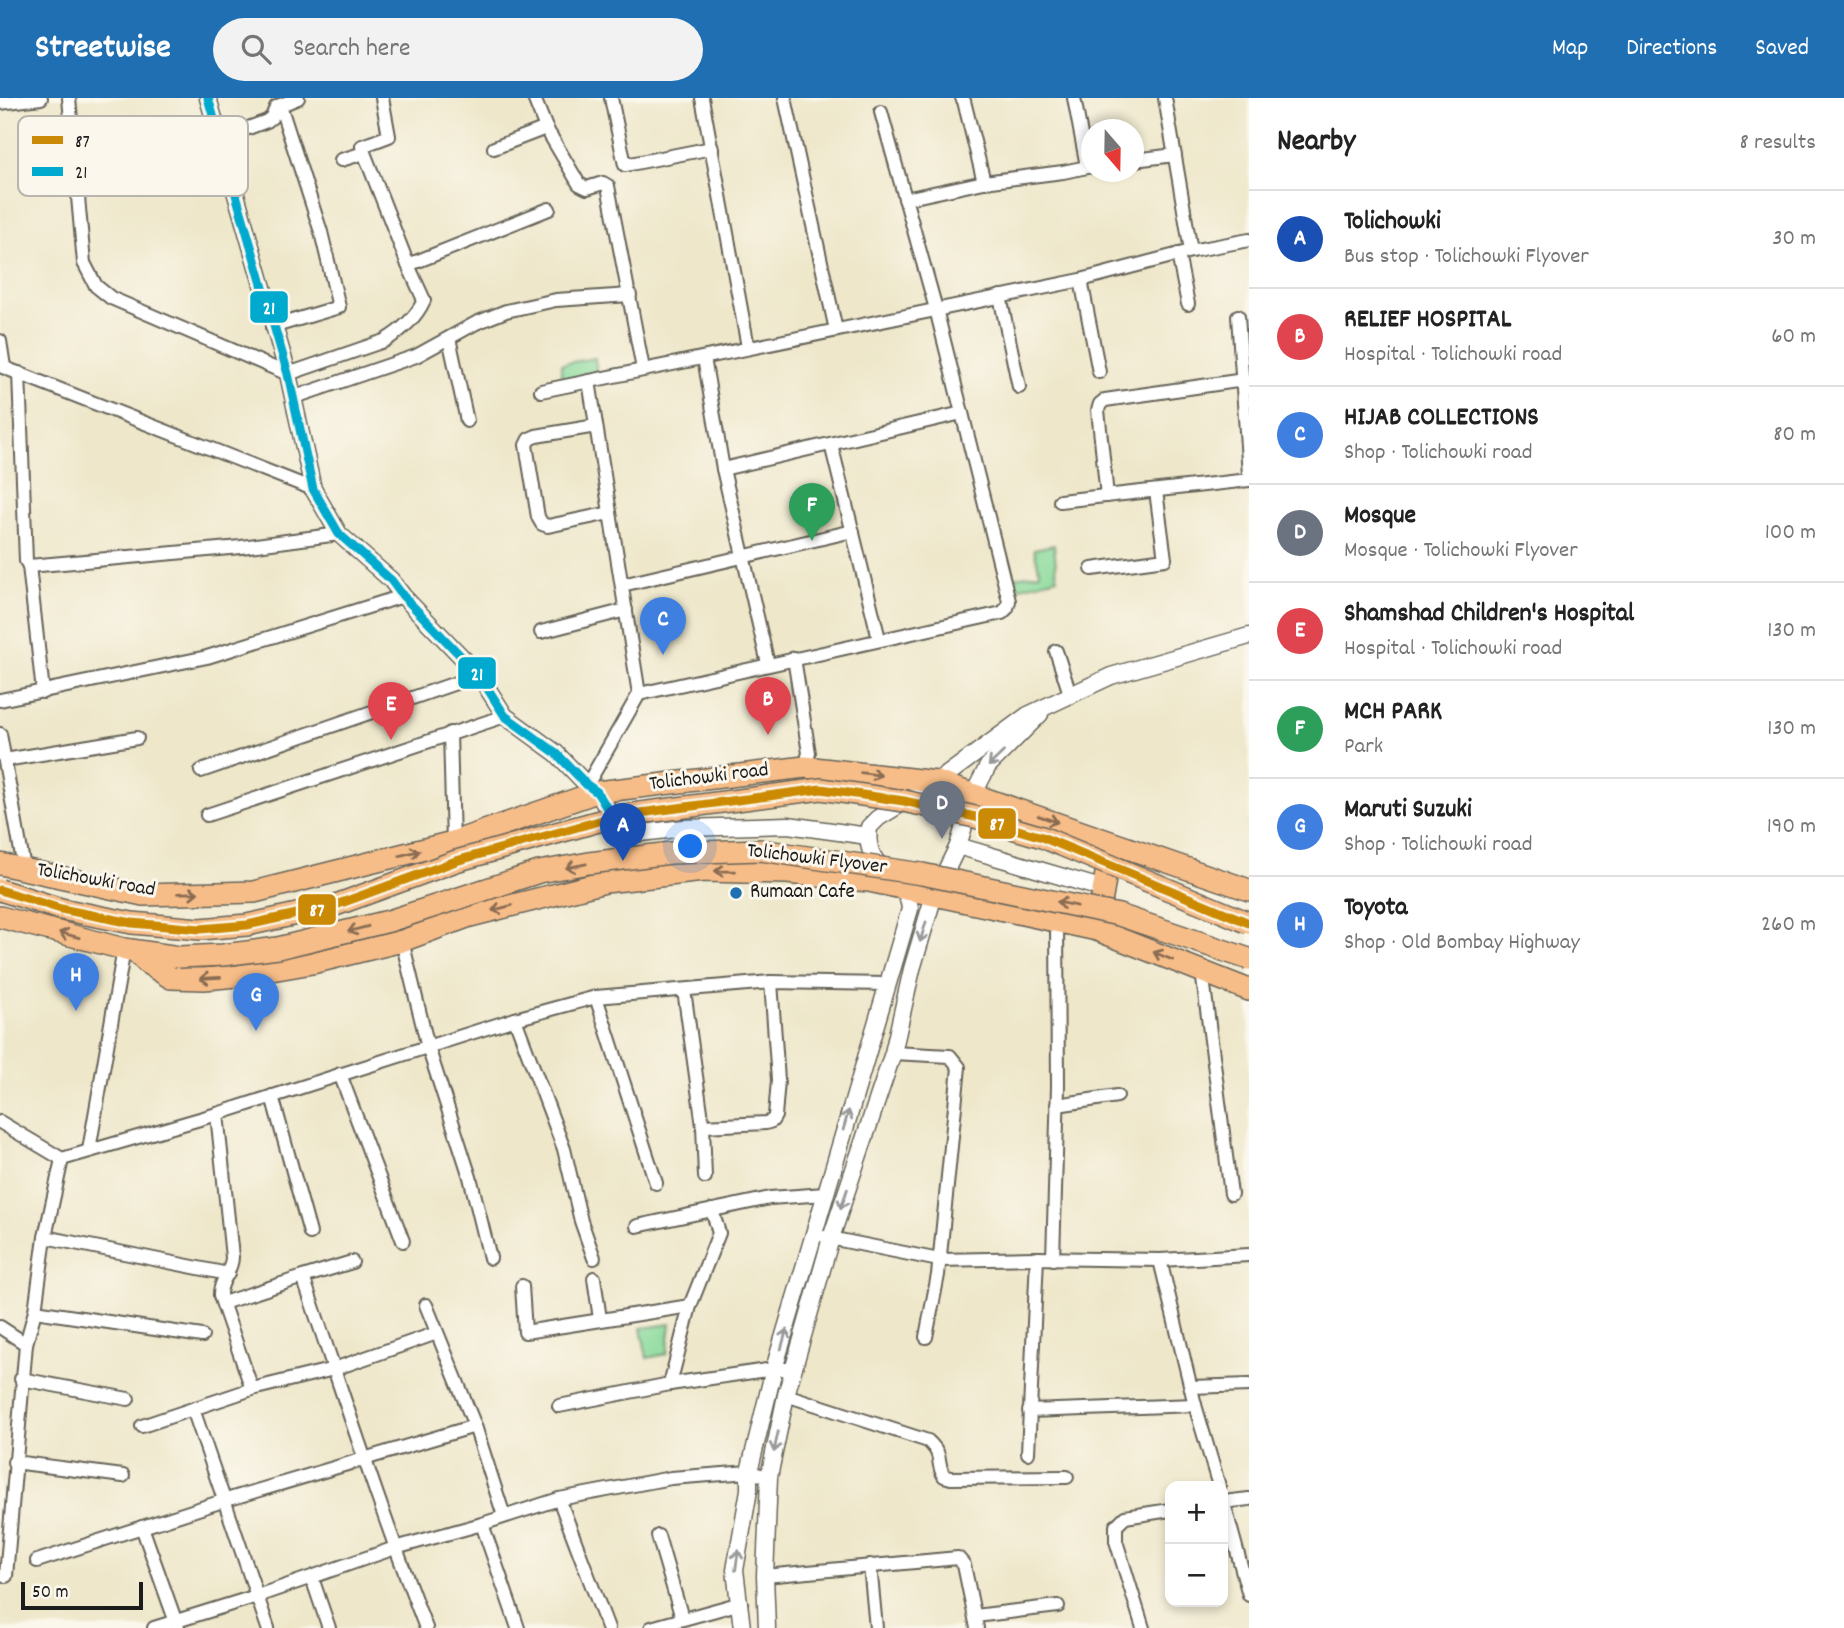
<!DOCTYPE html>
<html lang="en">
<head>
<meta charset="utf-8">
<style>
  :root { --surface:#fff; --page:#f2f2f2; --text:#222; --muted:#767676; --line:#e0e0e0; --accent:#1f6fb2 }
  body { margin:0; font-family:Dekko,sans-serif; background:var(--page); color:var(--text) }
  .controls { position:absolute; right:21px; bottom:21px; display:grid; overflow:hidden; border-radius:14px; box-shadow:0 4px 10px #0003 }
  .controls button { width:63px; height:63px; display:grid; place-items:center; padding:0; border:0; border-bottom:2px solid var(--line); background:var(--surface); color:var(--text); font:35px sans-serif }
  .compass { position:absolute; left:1081px; top:21px; width:63px; height:63px; border-radius:50%; background:var(--surface); box-shadow:0 4px 10px #0003; rotate:160deg }
  .scale { position:absolute; left:21px; bottom:18px; width:122px; box-sizing:border-box; padding-left:7px; border:4px solid #1c1c1c; border-top:0; font-size:19px; line-height:24px; white-space:nowrap; color:#1c1c1c; -webkit-text-stroke:5px #fbf7ec; paint-order:stroke }
  .you { position:absolute; left:691px; top:749px; width:24px; height:24px; margin:-18px; border:5px solid #fff; border-radius:50%; background:#1a73e8; box-shadow:0 0 0 10px #1a73e833 }
  .badge { display:grid; place-items:center; width:46px; height:46px; border-radius:50%; background:var(--accent); color:#fff; font-size:23px; font-weight:700 }
  .pin { position:absolute; translate:-50% -58px; filter:drop-shadow(0 2px 4px #0008) }
  .pin::after { content:''; position:absolute; top:37px; width:24px; height:21px; background:inherit; clip-path:polygon(0 0,100% 0,50% 100%) }
  .list { margin:0; padding:0; list-style:none }
  h2 { display:flex; justify-content:space-between; align-items:center; height:91px; margin:0; padding:0 28px; font-size:30px }
  h2 small { font-size:23px; font-weight:400; color:var(--muted) }
  .list li { display:grid; grid-template-columns:46px 1fr auto; gap:21px; align-items:center; box-sizing:border-box; height:98px; padding:0 28px; border-top:2px solid var(--line) }
  .list b { display:block; font-size:26px; white-space:nowrap }
  .list p { margin:0; font-size:23px; white-space:nowrap; color:var(--muted) }
  .list em { font-size:23px; font-style:normal; color:var(--muted) }
  .icon { flex:none; width:38px; height:38px; fill:none; stroke:currentColor; stroke-width:2; stroke-linecap:round; stroke-linejoin:round }
  .map { position:relative; flex:none; width:1249px; height:1530px; overflow:hidden }
  header { display:flex; align-items:center; gap:42px; box-sizing:border-box; height:98px; padding:0 35px; background:var(--accent); color:#fff }
  header strong { font-size:33px }
  nav { display:flex; gap:38px; margin-inline-start:auto; font-size:24px }
  .search { width:490px; height:63px; background:var(--page); display:flex; align-items:center; gap:18px; box-sizing:border-box; padding:0 24px; border-radius:38px; color:var(--muted); font-size:26px }
  main { display:flex }
  aside { flex:1; background:var(--surface) }
  .map>svg:first-child { display:block }
  .green { fill:#87d99a; stroke:#527a5b; stroke-width:2 }
  .lines { fill:none; stroke-linecap:round; stroke-linejoin:round }
  .minor-casing { stroke:#666359; stroke-width:16 }
  .tertiary-casing { stroke:#666359; stroke-width:19 }
  .primary-casing { stroke:#666359; stroke-width:24 }
  .minor { stroke:#fff; stroke-width:12 }
  .tertiary { stroke:#fff; stroke-width:16 }
  .primary { stroke:#f7bd88; stroke-width:21 }
  .primary-bridge-casing { stroke:#666359; stroke-width:24; stroke-linecap:butt }
  .primary-bridge { stroke:#f7bd88; stroke-width:21 }
  .bus-1-casing { stroke:#fbf7ec; stroke-width:14 }
  .bus-2-casing { stroke:#fbf7ec; stroke-width:14 }
  .bus-1 { stroke:#cb8a06; stroke-width:9 }
  .bus-2 { stroke:#00a9ce; stroke-width:9 }
  .oneway { stroke:#999 }
  .oneway2 { stroke:#8a6c52 }
  .poi-dot { fill:#1f6fb2; stroke:#fbf7ec; stroke-width:2.5 }
  .labels { text-anchor:middle; dominant-baseline:central; stroke-width:6; stroke-linejoin:round; paint-order:stroke }
  .street-label { font-size:21px; fill:#1c1c1c; stroke:#fbf7ec }
  .poi-label { font-size:21px; fill:#1c1c1c; stroke:#fbf7ec; text-anchor:start }
  .key { fill:#fbf7ec; stroke:#b8b5ae; stroke-width:2 }
  .key-label { font-size:19px; fill:#1c1c1c }
  .line-badge { stroke:#fbf7ec; stroke-width:2.5 }
  .badge-label { font-size:19px; text-anchor:middle; font-weight:bold; fill:#fff }
</style>
</head>
<body>
<header>
<strong>Streetwise</strong>
<div class="search"><svg class="icon" aria-label="search" viewBox="0 0 24 24"><circle cx="10" cy="10" r="6"/><path d="M15 15l6 6"/></svg>Search here</div>
<nav><a>Map</a><a>Directions</a><a>Saved</a></nav>
</header>
<main>
<div class="map">
<svg width="1249" height="1530" viewBox="0 0 1249 1530">
  <rect width="100%" height="100%" fill="#fbf7ec"/>
  <filter id="ink" filterUnits="userSpaceOnUse"><feTurbulence type="fractalNoise" baseFrequency=".0143" numOctaves="2"/><feDisplacementMap in="SourceGraphic" scale="14" xChannelSelector="R" yChannelSelector="G"/><feConvolveMatrix kernelMatrix="1 2 1 2 8 2 1 2 1" color-interpolation-filters="sRGB"/></filter>
  <filter id="wash" filterUnits="userSpaceOnUse"><feTurbulence type="fractalNoise" baseFrequency=".00686" numOctaves="4" result="noise"/><feDisplacementMap in="SourceGraphic" scale="28" xChannelSelector="R" yChannelSelector="G"/><feGaussianBlur stdDeviation="1.57" result="paint"/><feColorMatrix in="noise" values="0 0 0 0 0 0 0 0 0 0 0 0 0 0 0 0 0 1.4 0 .05"/><feComposite in="paint" operator="in"/></filter>
  <g filter="url(#wash)">
    <rect width="100%" height="100%" fill="#eee7ca"/>
    <g class="green">
      <path d="M595,260l2,19 -36,7v-20z"/>
      <path d="M1054,447l3,33 -48,12 -1,-12 32,-5 -6,-24z"/>
      <path d="M671,1226l-4,30 -20,4 -6,-30z"/>
    </g>
  </g>
  <g filter="url(#ink)">
    <g class="lines">
      <defs>
        <g id="minor">
          <path d="M69,0l15,165 12,23 15,12 177,76 96,-33c17,-10 32,-23 40,-41l-16,-35"/>
          <path d="M382,0l7,38 -24,9 -3,1 1,4 45,115 141,-56"/>
          <path d="M534,0l12,30 33,56 8,4 16,-5 5,3 35,183"/>
          <path d="M611,0l14,67 87,-17"/>
          <path d="M702,0l46,249"/>
          <path d="M785,0l51,232"/>
          <path d="M962,0l2,3 20,81"/>
          <path d="M1074,0l13,68"/>
          <path d="M1165,0l26,153"/>
          <path d="M0,5l41,-5"/>
          <path d="M219,41l48,-18 5,-4 4,-10 22,-9"/>
          <path d="M494,50l52,-20"/>
          <path d="M341,62l23,-7"/>
          <path d="M1134,62l41,-5"/>
          <path d="M905,101l79,-17 79,-10 29,-6"/>
          <path d="M1178,156l10,50"/>
          <path d="M1081,182l18,92"/>
          <path d="M1000,198l19,91"/>
          <path d="M1238,218l11,159"/>
          <path d="M272,229l67,-20 -18,-75 -41,-127"/>
          <path d="M449,240l18,83"/>
          <path d="M0,243l4,26"/>
          <path d="M704,260l19,111 45,195"/>
          <path d="M0,268l313,123"/>
          <path d="M19,275l7,188 3,5 14,126"/>
          <path d="M589,283l50,313"/>
          <path d="M541,293l540,-111 110,-29 58,-11"/>
          <path d="M292,300l124,-42 60,-33 30,-12 50,-11 74,-5"/>
          <path d="M596,328l-60,10 -7,3 -3,6 12,72 4,7 6,2 62,-13"/>
          <path d="M831,346l48,195"/>
          <path d="M723,371l239,-56"/>
          <path d="M1107,398l-9,-86 2,-6 5,-4 139,-20"/>
          <path d="M1060,403l189,-21"/>
          <path d="M29,468l212,-19 98,-13"/>
          <path d="M1092,471l73,-10 -9,-68"/>
          <path d="M622,487l231,-54"/>
          <path d="M541,534l85,-22"/>
          <path d="M1056,553l15,46"/>
          <path d="M794,560l15,95 -4,14"/>
          <path d="M0,602l207,-43 196,-61"/>
          <path d="M450,635l3,109"/>
          <path d="M0,636l24,134"/>
          <path d="M5,662l132,-22"/>
          <path d="M201,673l278,-96"/>
          <path d="M587,687l52,-91 363,-81 5,-5 2,-7 -73,-292 -55,-197"/>
          <path d="M207,717l298,-99"/>
          <path d="M402,843l26,106 42,130 20,81"/>
          <path d="M1202,873l29,223"/>
          <path d="M684,892l19,136 2,51"/>
          <path d="M596,899l60,186"/>
          <path d="M515,921l49,130 17,72 13,37"/>
          <path d="M893,955l57,3 9,11 -21,208 -12,62"/>
          <path d="M340,976l63,167"/>
          <path d="M272,998l38,137"/>
          <path d="M1057,1007l60,-9"/>
          <path d="M217,1016l15,143c0,15 -13,24 -12,39l32,93"/>
          <path d="M0,1024l62,37 155,-45 298,-95 81,-22 175,-15 115,2"/>
          <path d="M703,1028l63,-3 6,-2 3,-5 3,-36 -7,-98"/>
          <path d="M89,1052l35,-201"/>
          <path d="M637,1128l133,-28 55,-4"/>
          <path d="M45,1139l183,37"/>
          <path d="M825,1139l114,23 98,-2 123,2 89,-5"/>
          <path d="M1053,1161l5,-173 -1,-165"/>
          <path d="M1160,1162l35,145 24,81"/>
          <path d="M352,1164l-49,15c40,117 78,236 123,351"/>
          <path d="M594,1180l6,41"/>
          <path d="M522,1188l3,46 165,-26"/>
          <path d="M223,1205l80,-26"/>
          <path d="M426,1207l49,121 29,90"/>
          <path d="M35,1213l167,25"/>
          <path d="M0,1229l26,17"/>
          <path d="M21,1281l107,20"/>
          <path d="M670,1286l20,-78 29,-73 -7,-23"/>
          <path d="M1191,1289l58,-2"/>
          <path d="M786,1297l142,46c17,16 7,20 16,35l7,2 116,-1"/>
          <path d="M559,1308l111,-22 104,-15h19"/>
          <path d="M193,1311l75,219"/>
          <path d="M1029,1313l166,-6"/>
          <path d="M142,1328l110,-37 82,-20 103,-36"/>
          <path d="M1028,1355l9,-195"/>
          <path d="M14,1364l109,14"/>
          <path d="M559,1401l49,129"/>
          <path d="M1223,1402l26,95"/>
          <path d="M1223,1404l26,-3"/>
          <path d="M482,1426l36,104"/>
          <path d="M142,1429l36,101"/>
          <path d="M658,1438l24,82"/>
          <path d="M37,1463l189,-61 249,-74"/>
          <path d="M870,1467l6,63"/>
          <path d="M6,1478l20,-232 9,-33 10,-74 17,-78"/>
          <path d="M765,1478l193,-18 6,7 13,63"/>
          <path d="M312,1480l17,50"/>
          <path d="M975,1518l83,-10"/>
          <path d="M154,1530l103,-32 138,-48 87,-24 77,-25 112,-21 78,-6 20,5"/>
          <path d="M651,1530l90,-25"/>
          <path d="M1143,1530l-27,-87v-15l9,-9 45,-7"/>
        </g>
        <g id="tertiary">
          <path d="M208,0l80,276 25,115 26,45 52,46 12,16 76,79 26,41 51,37 31,32 10,7 27,43 4,32"/>
          <path d="M624,737l60,-7 104,-3 80,11"/>
          <path d="M958,748l146,43"/>
          <path d="M742,1530l-7,-58 14,-80v-18l25,-103 136,-460c-4,-41 -47,-33 -41,-82l9,-9 59,-36 91,-67 83,-39 138,-40"/>
          <path d="M767,1530l-2,-52 4,-99 17,-82 45,-157 62,-185 19,-84 22,-74 24,-49 16,-53 14,-27 52,-52"/>
        </g>
        <g id="primary">
          <path d="M0,766l143,31 111,-3 199,-50 144,-50 208,-25 132,15 312,108"/>
          <path d="M0,819l124,32 55,8"/>
          <path d="M1097,830l13,-79"/>
          <path d="M135,853l12,12 24,15 33,1 33,-3 75,-13 90,-22 68,-25 135,-34 99,-11 83,2 82,8 228,49 152,60"/>
        </g>
      </defs>
      <use href="#minor" class="minor-casing"/>
      <use href="#tertiary" class="tertiary-casing"/>
      <use href="#primary" class="primary-casing"/>
      <use href="#minor" class="minor"/>
      <use href="#tertiary" class="tertiary"/>
      <use href="#primary" class="primary"/>
      <defs>
        <g id="primary-bridge">
          <path d="M0,792l61,19 71,14 68,6 47,-4 86,-19 123,-45 161,-45 204,-27 83,12 71,16 67,20 207,86"/>
          <path d="M179,859l44,-2 55,-7 111,-27 150,-49 50,-9 82,-10 89,-3 162,24 197,41 130,44"/>
        </g>
      </defs>
      <use href="#primary-bridge" class="primary-bridge-casing"/>
      <use href="#primary-bridge" class="primary-bridge"/>
      <defs>
        <path id="bus-1" d="M0,792l61,19 71,14 68,6 47,-4 86,-19 123,-45 161,-45 204,-27 83,12 71,16 67,20 207,86"/>
        <path id="bus-2" d="M208,0l80,276 25,115 26,45 52,46 12,16 76,79 26,41 51,37 31,32 10,7 25,40"/>
      </defs>
      <use href="#bus-1" class="bus-1-casing"/>
      <use href="#bus-2" class="bus-2-casing"/>
      <use href="#bus-1" class="bus-1"/>
      <use href="#bus-2" class="bus-2"/>
    </g>
    <defs><path id="oneway-shaft" d="M-6 0H5M1.5-3L5.5 0L1.5 3" fill="none" stroke-width="1.6" stroke-linecap="round" stroke-linejoin="round" transform="scale(1.75)"/></defs>
    <g class="oneway">
      <use href="#oneway-shaft" transform="translate(996 661) rotate(136)"/>
      <use href="#oneway-shaft" transform="translate(923 834) rotate(107)"/>
      <use href="#oneway-shaft" transform="translate(846 1022) rotate(-74)"/>
      <use href="#oneway-shaft" transform="translate(844 1101) rotate(109)"/>
      <use href="#oneway-shaft" transform="translate(784 1241) rotate(-74)"/>
      <use href="#oneway-shaft" transform="translate(776 1344) rotate(102)"/>
      <use href="#oneway-shaft" transform="translate(737 1462) rotate(-82)"/>
    </g>
    <g class="oneway2">
      <use href="#oneway-shaft" transform="translate(871 676) rotate(7)"/>
      <use href="#oneway-shaft" transform="translate(1048 721) rotate(19)"/>
      <use href="#oneway-shaft" transform="translate(410 755) rotate(-14)"/>
      <use href="#oneway-shaft" transform="translate(576 768) rotate(169)"/>
      <use href="#oneway-shaft" transform="translate(725 773) rotate(-179)"/>
      <use href="#oneway-shaft" transform="translate(188 795) rotate(-2)"/>
      <use href="#oneway-shaft" transform="translate(1067 806) rotate(-168)"/>
      <use href="#oneway-shaft" transform="translate(502 810) rotate(166)"/>
      <use href="#oneway-shaft" transform="translate(358 831) rotate(165)"/>
      <use href="#oneway-shaft" transform="translate(69 837) rotate(-165)"/>
      <use href="#oneway-shaft" transform="translate(1163 858) rotate(-158)"/>
      <use href="#oneway-shaft" transform="translate(210 880) rotate(177)"/>
    </g>
  </g>
  <circle class="poi-dot" cx="736" cy="795" r="7"/>
  <g class="labels">
    <g class="street-label">
      <text transform="translate(709 680) rotate(-7)">Tolichowki road</text>
      <text transform="translate(817 762) rotate(7)">Tolichowki Flyover</text>
      <text transform="translate(96 783) rotate(10)">Tolichowki road</text>
    </g>
    <g class="poi-label">
      <text x="750" y="795">Rumaan Cafe</text>
    </g>
  </g>
  <rect x="18" y="18" width="230" height="80" rx="10" class="key"/>
  <rect x="32" y="38" width="31" height="8" fill="#cb8a06"/>
  <rect x="32" y="69" width="31" height="9" fill="#00a9ce"/>
  <g class="key-label">
    <text x="75" y="49">87</text>
    <text x="75" y="80">21</text>
  </g>
  <g class="line-badge">
    <rect x="249" y="192" width="40" height="34" rx="7" fill="#00a9ce"/>
    <rect x="457" y="558" width="40" height="34" rx="7" fill="#00a9ce"/>
    <rect x="977" y="709" width="40" height="33" rx="7" fill="#cb8a06"/>
    <rect x="297" y="795" width="40" height="33" rx="7" fill="#cb8a06"/>
  </g>
  <g class="badge-label">
    <text x="269" y="216">21</text>
    <text x="477" y="582">21</text>
    <text x="997" y="732">87</text>
    <text x="317" y="818">87</text>
  </g>
</svg>
<div class="controls">
<button>+</button>
<button>−</button>
</div>
<svg class="compass" viewBox="-18 -18 36 36"><path d="M0-13l5 13h-10z" fill="#e53935"/><path d="M0 13l5-13h-10z" fill="#767676"/></svg>
<div class="scale">50 m</div>
<div class="you"></div>
<div class="pin badge" style="left:623px;top:763px;background:#1a4fb4">A</div>
<div class="pin badge" style="left:768px;top:637px;background:#e0444e">B</div>
<div class="pin badge" style="left:663px;top:557px;background:#3f7fe0">C</div>
<div class="pin badge" style="left:942px;top:741px;background:#6b7280">D</div>
<div class="pin badge" style="left:391px;top:642px;background:#e0444e">E</div>
<div class="pin badge" style="left:812px;top:443px;background:#2e9e5b">F</div>
<div class="pin badge" style="left:256px;top:933px;background:#3f7fe0">G</div>
<div class="pin badge" style="left:76px;top:913px;background:#3f7fe0">H</div>
</div>
<aside>
<h2>Nearby<small>8 results</small></h2>
<ul class="list">
<li><span class="badge" style="background:#1a4fb4">A</span><div><b>Tolichowki</b><p>Bus stop · Tolichowki Flyover</p></div><em>30 m</em></li>
<li><span class="badge" style="background:#e0444e">B</span><div><b>RELIEF HOSPITAL</b><p>Hospital · Tolichowki road</p></div><em>60 m</em></li>
<li><span class="badge" style="background:#3f7fe0">C</span><div><b>HIJAB COLLECTIONS</b><p>Shop · Tolichowki road</p></div><em>80 m</em></li>
<li><span class="badge" style="background:#6b7280">D</span><div><b>Mosque</b><p>Mosque · Tolichowki Flyover</p></div><em>100 m</em></li>
<li><span class="badge" style="background:#e0444e">E</span><div><b>Shamshad Children's Hospital</b><p>Hospital · Tolichowki road</p></div><em>130 m</em></li>
<li><span class="badge" style="background:#2e9e5b">F</span><div><b>MCH PARK</b><p>Park</p></div><em>130 m</em></li>
<li><span class="badge" style="background:#3f7fe0">G</span><div><b>Maruti Suzuki</b><p>Shop · Tolichowki road</p></div><em>190 m</em></li>
<li><span class="badge" style="background:#3f7fe0">H</span><div><b>Toyota</b><p>Shop · Old Bombay Highway</p></div><em>260 m</em></li>
</ul>
</aside>
</main>
</body>
</html>
